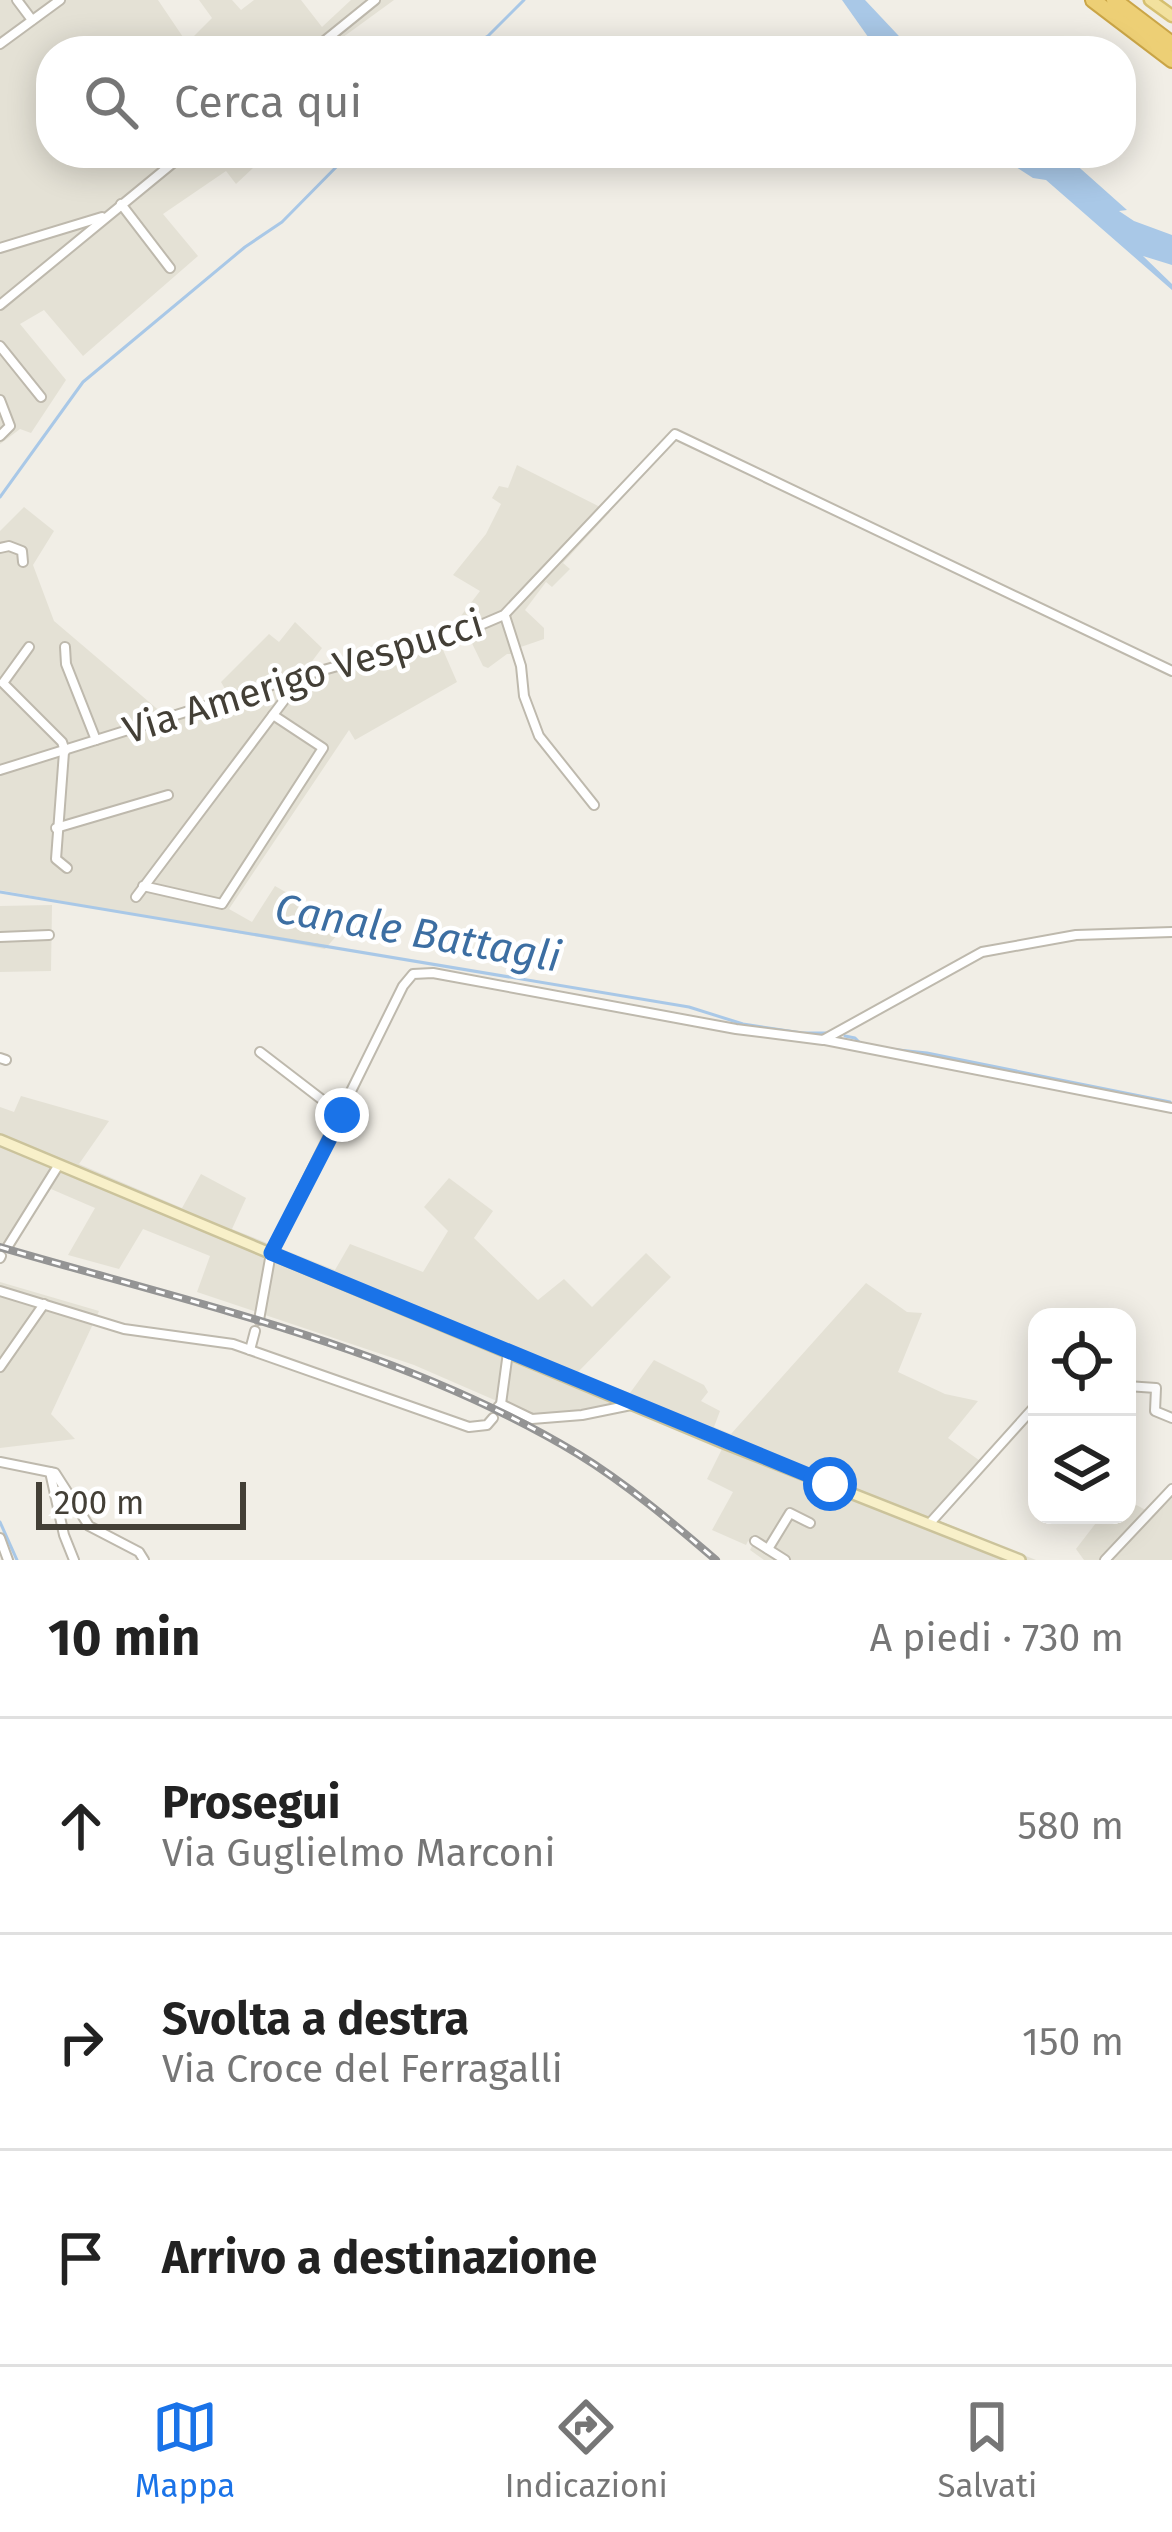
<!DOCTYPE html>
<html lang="it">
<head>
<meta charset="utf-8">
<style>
  :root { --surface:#fff; --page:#f6f6f6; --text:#222; --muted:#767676; --line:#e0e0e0; --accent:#1a73e8 }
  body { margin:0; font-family:"Fira Sans",sans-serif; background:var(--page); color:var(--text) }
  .controls { position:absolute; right:36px; bottom:36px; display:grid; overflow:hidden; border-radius:24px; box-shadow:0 6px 30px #0003 }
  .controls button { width:108px; height:108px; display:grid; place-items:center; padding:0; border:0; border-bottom:3px solid var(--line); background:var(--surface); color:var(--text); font:60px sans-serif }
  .scale { position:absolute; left:36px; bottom:30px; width:210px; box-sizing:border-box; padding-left:12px; border:6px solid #433f36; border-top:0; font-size:33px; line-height:42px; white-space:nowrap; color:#433f36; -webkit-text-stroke:9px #fff; paint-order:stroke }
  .stop { position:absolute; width:36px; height:36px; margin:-27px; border:9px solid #1a73e8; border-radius:50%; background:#fff }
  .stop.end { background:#1a73e8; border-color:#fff; box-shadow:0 3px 12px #0008 }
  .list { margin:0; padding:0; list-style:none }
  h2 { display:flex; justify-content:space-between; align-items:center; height:156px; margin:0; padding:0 48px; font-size:51px }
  h2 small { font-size:39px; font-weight:400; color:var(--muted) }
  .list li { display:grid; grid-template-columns:78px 1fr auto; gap:36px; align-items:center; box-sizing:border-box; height:216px; padding:0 48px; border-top:3px solid var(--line) }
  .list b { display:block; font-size:45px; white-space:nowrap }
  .list p { margin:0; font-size:39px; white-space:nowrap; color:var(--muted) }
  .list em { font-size:39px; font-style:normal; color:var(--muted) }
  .icon { flex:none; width:66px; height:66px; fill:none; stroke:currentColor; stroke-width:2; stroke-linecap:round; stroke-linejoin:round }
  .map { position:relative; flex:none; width:1172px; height:1560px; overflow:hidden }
  .search { position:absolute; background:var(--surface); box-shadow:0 6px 30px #0003; left:36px; right:36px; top:36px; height:132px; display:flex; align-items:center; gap:30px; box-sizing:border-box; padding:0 42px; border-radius:48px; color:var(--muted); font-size:45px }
  .sheet { height:804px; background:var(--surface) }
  nav { display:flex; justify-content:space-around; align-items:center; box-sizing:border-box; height:168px; border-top:3px solid var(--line); background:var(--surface); font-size:33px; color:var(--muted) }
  nav a { display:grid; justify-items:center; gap:6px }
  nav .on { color:var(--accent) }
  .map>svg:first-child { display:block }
  .residential { fill:#e4e1d5 }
  .water { fill:#a9c8e7 }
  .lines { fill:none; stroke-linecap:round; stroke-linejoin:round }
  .stream { stroke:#a9c8e7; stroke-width:3 }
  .street-casing { stroke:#beb9ad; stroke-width:12 }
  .secondary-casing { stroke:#cbc39b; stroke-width:14 }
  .primary-casing { stroke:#d5bf70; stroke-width:15 }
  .highway-casing { stroke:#caa547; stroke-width:18 }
  .street { stroke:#fff; stroke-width:8 }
  .secondary { stroke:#f8f0c9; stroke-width:9 }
  .primary { stroke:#f2e19e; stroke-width:10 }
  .highway { stroke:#edcf75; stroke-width:14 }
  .rail-casing { stroke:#949494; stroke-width:8 }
  .rail { stroke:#fff; stroke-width:3; stroke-dasharray:9; stroke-linecap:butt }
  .route { stroke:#1a73e8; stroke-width:15 }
  .labels { text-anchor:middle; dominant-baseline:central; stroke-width:9; stroke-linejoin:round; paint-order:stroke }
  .street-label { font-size:39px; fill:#433f36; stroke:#fff }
  .water-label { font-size:42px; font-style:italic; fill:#3c6ea2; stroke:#fff }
</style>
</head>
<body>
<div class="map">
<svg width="1172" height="1560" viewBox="0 0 1172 1560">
  <rect width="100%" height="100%" fill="#f1eee6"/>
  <g class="residential">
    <path d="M0,0h158l29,43 25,-25 -13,-18h33l9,10 13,-10h47l21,27 29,-27h43l-70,51h-273v102h197l-3,3 8,12 -17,16 -10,-13 -63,43 35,42 -115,100 -39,-46 -24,14 46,56 -35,53 -11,-4 -20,15z"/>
    <path d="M517,465l93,47 -47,51 7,6 -18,18 -6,-5 -21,28 19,18v11l-32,11 1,4h-6l-19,14 -5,-2 -16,-33 -27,10 17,39 -102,58 -6,-10 -120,179 23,13 23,-36 70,40 -20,23 -325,-59v-359l24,-24 30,24 -21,34 21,56 108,92 66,-19 -7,-12 48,-48 10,8 16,-20 27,26 -18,24 150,-47 26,-34 -27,-16 33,-41 15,-30 -9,-6 7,-12 9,2z"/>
    <path d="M52,905l-1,66 -51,1v-66z"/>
    <path d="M21,1096l88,25 -30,43 103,44 19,-34 45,24 -14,31 103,41 15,-26 73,28 25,-41 -24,-24 25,-29 44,33 -19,27 64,62 26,-21 28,28 54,-54 25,24 -94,96 53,20 24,-33 50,25 4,7 -7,9 19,10 -6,16 17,7 135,-151 41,29 15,1 -24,59 47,22 33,7 -30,37 35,25 -48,56 101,41h-272l-14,-10 3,-6 -5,-3 -2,4 -34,-15 21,-38 -26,-13 17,-34 -99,-41 -94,12 -117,-51 -217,-73 13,-36 -67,-27 -24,40 -51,-14 27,-47 -44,-19 -42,58 -9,-3v-137l14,5z"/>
    <path d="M0,1282l99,29 -48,103 24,25 -75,9z"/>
    <path d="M1172,1498v62h-88l-8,-11 23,-30 -4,-4h32v-15l28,15z"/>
  </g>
  <g class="water">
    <path d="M842,0h23l48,51h-35z"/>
    <path d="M994,153h69l64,57 -8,1 15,10 38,14v30l-29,-9 29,28v6l-126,-110 -13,-2z"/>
  </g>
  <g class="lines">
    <g class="stream">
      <path d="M462,51l26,-15 36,-36"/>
      <path d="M0,497l83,-115 162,-135 37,-25 68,-69"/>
      <path d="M0,892l689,115 54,17 59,9h24"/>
      <path d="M845,1036l10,2 7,7"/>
      <path d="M889,1049l38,4 243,49"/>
      <path d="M0,1522l17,38"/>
    </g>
    <defs>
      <g id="street">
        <path d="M17,0l15,20"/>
        <path d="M0,44l60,-44"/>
        <path d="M312,51l63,-51"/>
        <path d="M121,204l49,64"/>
        <path d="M0,248l102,-31"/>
        <path d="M0,305l185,-152"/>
        <path d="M0,346l41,51"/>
        <path d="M0,400l10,26 -10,10"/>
        <path d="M0,548l9,-2 13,5 1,11"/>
        <path d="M505,616l16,50 3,30 15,40 55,69"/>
        <path d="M29,647l-26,36 59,59 3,9"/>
        <path d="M65,647l1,17 30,76"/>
        <path d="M64,752l-8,107 11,9"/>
        <path d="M0,770l288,-90 188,-53 28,-12 171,-181 497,237"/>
        <path d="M56,828l112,-33"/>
        <path d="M143,886l79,18 101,-156 -50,-33"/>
        <path d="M136,897l149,-198 3,-19"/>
        <path d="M0,937l49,-2"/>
        <path d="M825,1040l347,68"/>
        <path d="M260,1052l82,63"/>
        <path d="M0,1058l6,2"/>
        <path d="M8,1246l50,-80"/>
        <path d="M0,1258l1,-2"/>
        <path d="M0,1291l124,38 109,15 236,83 18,-2 6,-7"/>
        <path d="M259,1320l12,-67 132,-267 10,-12 20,-1 303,56 87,11 159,-88 94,-17 96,-3"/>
        <path d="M250,1350l5,-19"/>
        <path d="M0,1367l44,-63"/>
        <path d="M1127,1386l29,2 -1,23 17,7"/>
        <path d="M501,1404l7,-52"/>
        <path d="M498,1407l3,-3 31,15 50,-4 49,-10"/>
        <path d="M0,1462l55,11 34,53 50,26 5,8"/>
        <path d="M50,1472l14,63 10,25"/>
        <path d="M930,1523l107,-119"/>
        <path d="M0,1538l8,22"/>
        <path d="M755,1541l30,19"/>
        <path d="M768,1549l22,-36 20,10"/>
        <path d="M1105,1560l67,-71"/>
      </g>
      <path id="secondary" d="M0,1140l724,303 296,117"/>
      <path id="primary" d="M1150,0l22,16"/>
      <g id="highway">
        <path d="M1093,0l79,60"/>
        <path d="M1114,0l58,44"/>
      </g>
    </defs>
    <use href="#street" class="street-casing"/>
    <use href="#secondary" class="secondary-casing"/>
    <use href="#primary" class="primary-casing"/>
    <use href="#highway" class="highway-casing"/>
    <use href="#street" class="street"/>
    <use href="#secondary" class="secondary"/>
    <use href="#primary" class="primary"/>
    <use href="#highway" class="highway"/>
    <defs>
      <path id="rail" d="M0,1247c195,57 402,101 578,207 49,30 95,69 138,106"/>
    </defs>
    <use href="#rail" class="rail-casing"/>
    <use href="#rail" class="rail"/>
  </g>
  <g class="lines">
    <path class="route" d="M342,1115l-71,138 559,231"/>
  </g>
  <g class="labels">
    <g class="street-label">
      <text transform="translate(303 677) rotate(-17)">Via Amerigo Vespucci</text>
    </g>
    <g class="water-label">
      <text transform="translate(418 933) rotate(10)">Canale Battagli</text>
    </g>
  </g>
</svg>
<div class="controls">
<button><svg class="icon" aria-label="locate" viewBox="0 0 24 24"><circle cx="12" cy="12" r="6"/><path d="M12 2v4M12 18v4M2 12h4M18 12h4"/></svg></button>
<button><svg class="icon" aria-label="layers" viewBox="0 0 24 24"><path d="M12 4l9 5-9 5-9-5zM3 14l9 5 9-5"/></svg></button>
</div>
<div class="scale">200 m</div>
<div class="stop" style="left:830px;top:1484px"></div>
<div class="stop end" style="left:342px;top:1115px"></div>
<div class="search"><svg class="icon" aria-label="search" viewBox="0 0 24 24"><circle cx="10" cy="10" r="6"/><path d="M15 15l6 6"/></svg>Cerca qui</div>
</div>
<section class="sheet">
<h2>10 min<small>A piedi · 730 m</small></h2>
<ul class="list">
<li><svg class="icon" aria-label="ahead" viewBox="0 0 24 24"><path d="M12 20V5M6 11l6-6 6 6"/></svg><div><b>Prosegui</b><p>Via Guglielmo Marconi</p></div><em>580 m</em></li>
<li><svg class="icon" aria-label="right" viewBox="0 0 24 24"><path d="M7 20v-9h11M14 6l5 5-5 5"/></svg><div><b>Svolta a destra</b><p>Via Croce del Ferragalli</p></div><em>150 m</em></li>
<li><svg class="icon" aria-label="arrive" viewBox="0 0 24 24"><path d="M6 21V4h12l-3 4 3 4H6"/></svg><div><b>Arrivo a destinazione</b></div></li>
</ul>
</section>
<nav>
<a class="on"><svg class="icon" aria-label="map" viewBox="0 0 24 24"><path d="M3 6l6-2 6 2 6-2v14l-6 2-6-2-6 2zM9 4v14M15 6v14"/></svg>Mappa</a>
<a><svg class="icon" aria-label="directions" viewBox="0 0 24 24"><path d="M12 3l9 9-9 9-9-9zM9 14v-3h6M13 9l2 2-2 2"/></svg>Indicazioni</a>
<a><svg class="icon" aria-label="saved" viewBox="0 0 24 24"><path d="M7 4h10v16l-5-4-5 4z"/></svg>Salvati</a>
</nav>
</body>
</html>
